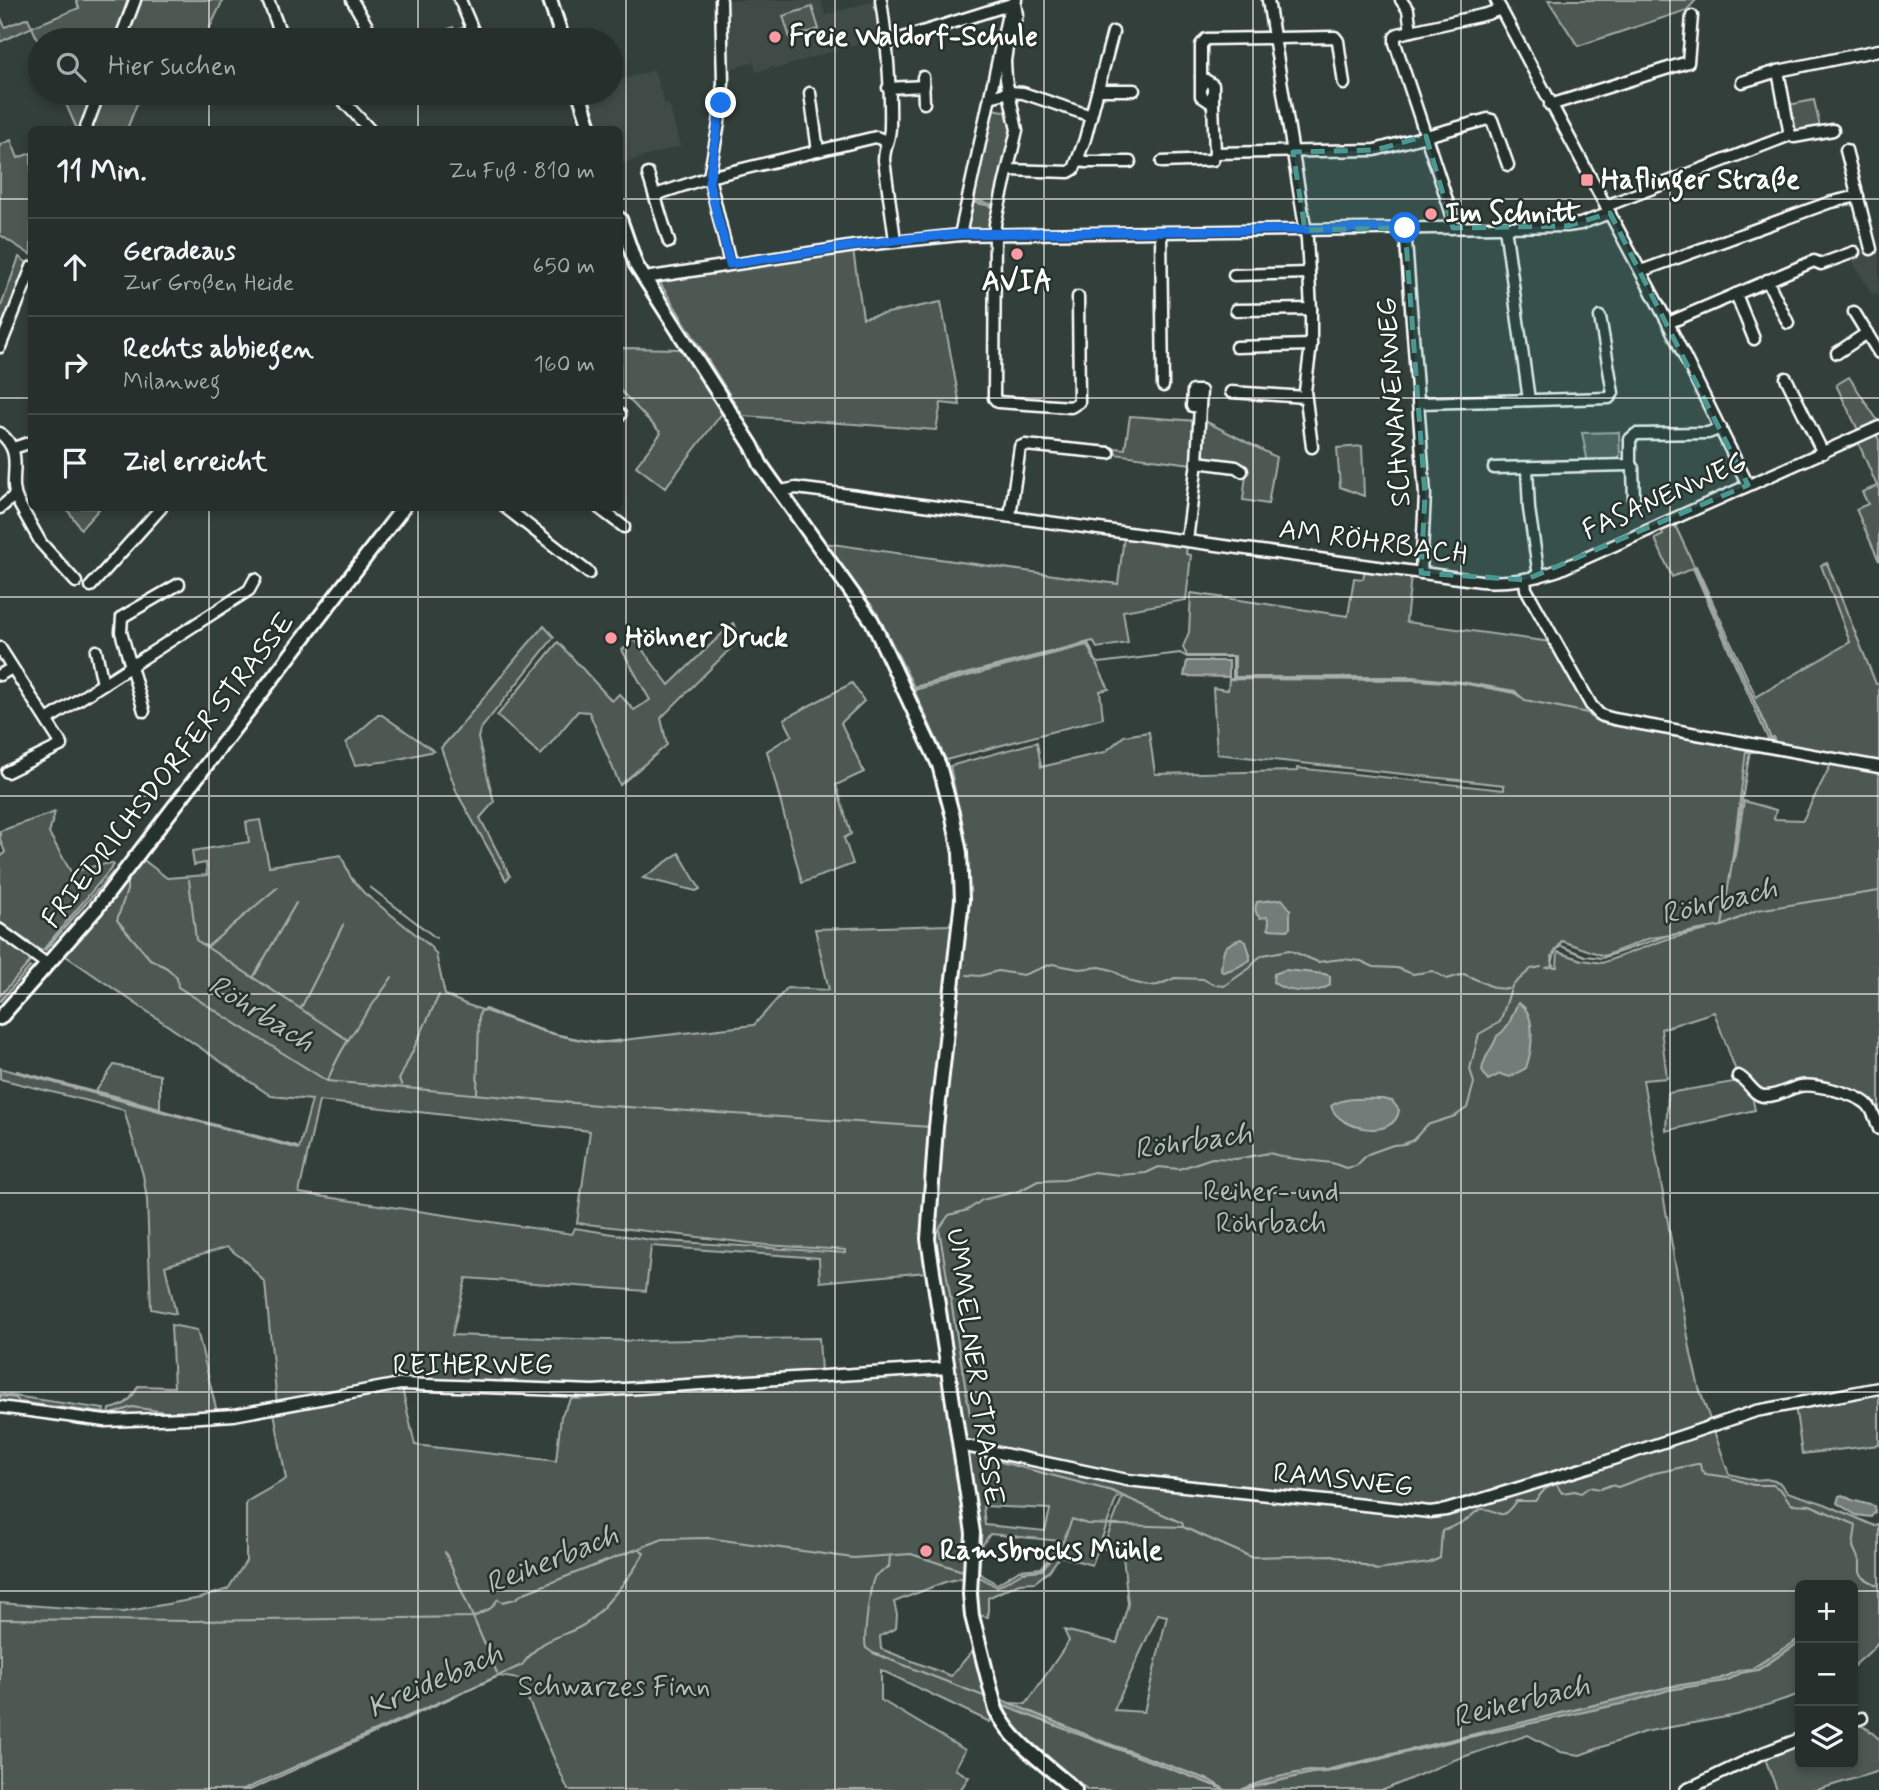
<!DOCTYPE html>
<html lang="de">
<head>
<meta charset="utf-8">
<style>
  :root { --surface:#262f2c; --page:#323b38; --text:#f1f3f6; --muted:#a4a9a9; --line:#424a48 }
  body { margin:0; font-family:Mynerve,sans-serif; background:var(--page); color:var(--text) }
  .controls { position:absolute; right:21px; bottom:21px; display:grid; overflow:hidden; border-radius:10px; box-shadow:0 4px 10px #0003 }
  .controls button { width:63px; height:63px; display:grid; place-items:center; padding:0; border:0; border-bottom:2px solid var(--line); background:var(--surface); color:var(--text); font:35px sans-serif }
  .stop { position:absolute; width:21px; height:21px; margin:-16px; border:5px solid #1a73e8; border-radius:50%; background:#fff }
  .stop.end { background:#1a73e8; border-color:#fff; box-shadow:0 2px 7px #0008 }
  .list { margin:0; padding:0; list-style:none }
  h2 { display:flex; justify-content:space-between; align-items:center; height:91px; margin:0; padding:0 28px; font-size:30px }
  h2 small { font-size:23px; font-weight:400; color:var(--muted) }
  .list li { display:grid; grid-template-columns:46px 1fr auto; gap:21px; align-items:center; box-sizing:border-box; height:98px; padding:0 28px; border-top:2px solid var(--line) }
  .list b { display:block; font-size:26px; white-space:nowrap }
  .list p { margin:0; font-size:23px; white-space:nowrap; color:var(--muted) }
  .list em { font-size:23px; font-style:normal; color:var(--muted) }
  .icon { flex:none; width:38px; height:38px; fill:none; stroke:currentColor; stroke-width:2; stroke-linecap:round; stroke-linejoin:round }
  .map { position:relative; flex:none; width:1879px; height:1790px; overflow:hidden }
  .search { position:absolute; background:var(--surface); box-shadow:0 4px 10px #0003; left:28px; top:28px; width:595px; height:77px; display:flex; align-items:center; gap:18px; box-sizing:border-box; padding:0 24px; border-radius:38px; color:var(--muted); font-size:26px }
  .panel { position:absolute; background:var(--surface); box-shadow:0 4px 10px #0003; left:28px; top:126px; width:595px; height:385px; border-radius:10px }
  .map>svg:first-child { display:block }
  .built { fill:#404c47 }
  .green { fill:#4d5853; stroke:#a6aca9; stroke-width:2; fill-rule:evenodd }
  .water { fill:#737b78; stroke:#abb0ae; stroke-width:2 }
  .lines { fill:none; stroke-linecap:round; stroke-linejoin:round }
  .stream { stroke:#abb0ae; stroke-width:2 }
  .minor-casing { stroke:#fff; stroke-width:15 }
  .major-casing { stroke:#fff; stroke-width:18 }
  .minor { stroke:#26332d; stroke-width:10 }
  .major { stroke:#26332d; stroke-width:12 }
  .route { stroke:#1a73e8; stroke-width:9 }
  .marked { fill:#4b9892; fill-opacity:0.2; stroke:#4b9892; stroke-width:5; stroke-dasharray:14 9; stroke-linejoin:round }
  .grid { fill:none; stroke:#fff; stroke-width:2; stroke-opacity:0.55 }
  .poi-dot { fill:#ff9aa2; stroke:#26332d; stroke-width:2.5 }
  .labels { text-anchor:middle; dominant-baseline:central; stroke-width:5; stroke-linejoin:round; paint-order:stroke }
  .poi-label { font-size:28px; font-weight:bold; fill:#fff; stroke:#26332d; text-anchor:start }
  .street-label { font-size:28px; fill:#fff; stroke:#26332d }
  .park-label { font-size:28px; fill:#b8bcba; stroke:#26332d }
  .water-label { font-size:30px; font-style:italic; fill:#b9bdbc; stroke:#26332d }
</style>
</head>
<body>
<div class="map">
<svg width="1879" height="1790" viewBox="0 0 1879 1790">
  <rect width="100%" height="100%" fill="#333f3a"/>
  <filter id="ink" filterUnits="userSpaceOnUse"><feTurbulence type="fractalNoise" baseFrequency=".0143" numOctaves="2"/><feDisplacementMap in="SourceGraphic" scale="14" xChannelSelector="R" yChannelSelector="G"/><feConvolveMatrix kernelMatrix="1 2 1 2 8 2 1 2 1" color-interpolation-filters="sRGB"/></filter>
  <g filter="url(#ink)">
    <g class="built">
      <path d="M724,0h97l4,15 51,-15 6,36 -107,33v-3l-19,6 -2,-10 -27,8z"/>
      <path d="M654,70l11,35 4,-1 11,42 -60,18v-34l-24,-1 -11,-36h26v-10z"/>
      <path d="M1879,248v46h-7l-23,-38z"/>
    </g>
    <g class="green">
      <path d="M76,0h55l-14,40h-77v5l-8,-18 -32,15v-26l5,11 23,-9 4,9 47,-19z"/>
      <path d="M139,0h84l-19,40h-56l-20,-10z"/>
      <path d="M1548,0h148l-9,10 -109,36z"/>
      <path d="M812,7l7,22 -29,9 -7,-22z"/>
      <path d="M466,26l6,12 -44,2 -1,-2 26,-11 2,4z"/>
      <path d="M61,93h35l-15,36h-4z"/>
      <path d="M103,93h15l15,5 2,-5h6l-14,36 -39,1z"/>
      <path d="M1814,100l6,27 -23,5 -4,-4 -5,-23z"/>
      <path d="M993,109l17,3 1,18 -16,75 -22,-5z"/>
      <path d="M11,140l7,18 13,-5v102l-31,-20v-90z"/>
      <path d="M972,202l23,5 -5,22h-24z"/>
      <path d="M853,250l10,68 78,-16 19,103 -19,-2 -5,27 -193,-14 -83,-133 2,-3z"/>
      <path d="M19,257l10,7 -29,74v-29z"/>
      <path d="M620,348l63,1 40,63 -58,76 -29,-22 25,-33 -41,-43z"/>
      <path d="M1849,377l29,44 -20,9 -22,-45z"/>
      <path d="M1130,416l67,5 -4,46 -2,-3 -77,-10 1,-6 10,1z"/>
      <path d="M1203,420l73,37 -8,47 -25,-4 4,-34 -46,-9z"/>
      <path d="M1619,432l1,24 -4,5 -28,2 -6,-30z"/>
      <path d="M1876,434l3,6v121l-23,-52 12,-5 -6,-12 15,-6 -19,-44z"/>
      <path d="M1362,446l2,50 -24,-9 -3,-39z"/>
      <path d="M66,508h34l-19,21z"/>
      <path d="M1674,523l20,43h2l60,131 94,-55 -29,-77 6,-2 49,121h3v78l-103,-18 -3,-7 -5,2 -75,-171 -21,9 -17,-38 8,-4 -2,-6z"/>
      <path d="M1124,537l63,9 -1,8 5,1 -5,45 -63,11 5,32 -31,5 -4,-7 -179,46 -37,-74 -52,-70 293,41z"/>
      <path d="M1365,570l46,6 -5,46 145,20 48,76 160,31v3h-13l-14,110 2,-1 10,-60 32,9 -2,9 29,1 28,-56 48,8v346l-7,-14 -70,-21 -40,11 -25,-20 -23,-62 -53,17 6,49 -24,2 48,274 8,34 30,86 25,6 12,-1 13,3 8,10 38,12 50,22 4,-3v117c-6,12 -18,18 -26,27v-82h-53v109l-63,21 -93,17 -64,23 -20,-3 -32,-17 -74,25 -70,30h-296l-79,-67 -8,-18 9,3 1,-5 15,1 43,-63 -5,-11 53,13 11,-39 -5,-48 -20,-8 19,-50 -5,-1 -25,68 -32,-9 -11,15 -14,11 -16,1 -31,15v19l-10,-2 -10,-81 -2,43 -21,5 -51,20 3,13 -1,13 -16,8 1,13 70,27 24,-28 17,67 -2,7 -109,-52v30l84,50 -10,19 14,8 -9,13h-392l-49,-111 -20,-3 -249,114h-250v-187l123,9 78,-14 27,-9 18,-28v-59l40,-23 -12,-67 128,-24 13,57 141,16 5,-45 10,-17 19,-1 1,-3 344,-23 6,3 12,-1 -17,-118h-12l2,16 -106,10 -1,-24 -168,-12 -5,45 -180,-13 -14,57 186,6 181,-3 2,35 -226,13 -197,-8 -121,26 -12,-121 -18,-21 -20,-15 -62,19 11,48 -25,-5 -4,-110 -4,-24 -19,-65 -124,-31v-11l299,81 13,-49 -41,-4 -208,-142 78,-96 26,20 40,-3 -1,-12 -12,2 -2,-14 57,-9 -3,-20 14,-2 9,46 72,-11 10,23 13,15 65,52 7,9 9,41 20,9 80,28 52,11 157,-18 33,-37 42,2 -14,-61 134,-4 5,-9 15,1 -1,-63 -18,-88 87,-24 4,25 64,-15 19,-16 25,-4 6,42 142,-3v-3l207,22v-5l-287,-31 -4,-66 15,2 1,-11 185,1 47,3 54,10 5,4 -5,-6 -54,-9 -48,-5h-178v-21h-48l-4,-9 6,-15 2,-39 157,23 6,-38 9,1zM1707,930l-40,9 -65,24 -20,-3 -24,-8 -1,15h-4l-1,-11 10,-15 42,15 46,-18zM319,1101l271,30 -13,92 189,22 79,5v3l-194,-13 -76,-12 -3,6 -273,-41zM983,1506l67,3v1l-5,21 -60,-6zM990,1534l71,7 -20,27 -22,2 -22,14 -18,-11 2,-26zM1158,1614l9,2 -23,96 -30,-2z"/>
      <path d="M733,623l8,15 -80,80 6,27 -47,40 -31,-73 -11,-1 -37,44 -44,-39 61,-74 54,59 7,-7 15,16 16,-10 -28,-50 13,-10 34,45z"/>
      <path d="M544,626l10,11 -74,93 -2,8 16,64 -14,16 30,58 -4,4 -49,-87 -16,-45c36,-39 67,-83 103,-122z"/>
      <path d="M1087,645l22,44 -9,2 3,27 -157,42 -32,-70z"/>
      <path d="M852,683l12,18 -23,22 23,49 -28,13 15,49 -7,4 9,26 -51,19 -35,-132 25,-16 -8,-16z"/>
      <path d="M378,715h4l52,36 -44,10 -35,4 -9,-22z"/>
      <path d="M55,812l-6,21 23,41 13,-6 26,-5 3,2 -71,85h-3l-40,-28v-64l5,-6 -5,-13v-8z"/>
      <path d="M679,853l21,36 -4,2 -53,-13z"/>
      <path d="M0,936l28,21 2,5 -30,34z"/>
      <path d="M114,1065l46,10v33l-64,-17z"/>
      <path d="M1739,1081l12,10 4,19 -89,21 2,-38z"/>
      <path d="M171,1325l26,5 20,82 -108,5 1,-8c16,-3 21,-9 28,-23l36,1z"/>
      <path d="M1879,1392v53l-77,9 -7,-49z"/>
      <path d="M0,1394l104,15 -2,8 -102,-13z"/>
      <path d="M1856,1723l12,6 11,10v32l-62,19h-40l-13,-34 36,-13v21h53v-40z"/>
    </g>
    <g class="water">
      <path d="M1187,661h42v16l-45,-1z"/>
      <path d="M1282,899l8,10v19l-3,2 -19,-1 1,-8 -2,-4 -7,1c-5,-5 -6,-9 -3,-16z"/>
      <path d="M1241,939l5,3 4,13v5l-14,8 -13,4 -2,-2c2,-20 0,-24 20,-31z"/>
      <path d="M1285,970l40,4 5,2v9c-14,10 -44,8 -57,-3l1,-8z"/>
      <path d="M1518,1003c20,10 14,48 8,65l-16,9 -10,-3 -12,6 -6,-9c1,-15 11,-22 15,-35 14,-9 14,-21 21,-33z"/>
      <path d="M1382,1099l10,2 7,9c-4,31 -61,20 -68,-4 14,-10 34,-7 51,-7z"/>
      <path d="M1842,1495l10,5 22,6 1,6 -4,5 -15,-2 -19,-12 2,-7z"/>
      <path d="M1800,1638v4l-42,28 -17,3 -16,8 -56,9 -39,12 -156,34 -147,36 -15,1 -71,17c24,-11 59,-20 85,-20l342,-83 51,-8 21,-9 11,-1z"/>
      <path d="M1000,1699l99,41 110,40 17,10 -225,-85z"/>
    </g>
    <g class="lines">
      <g class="stream">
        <path d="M797,503l81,115 35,70 175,-45 8,18 3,2 81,-10 7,4h46v21l181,1 47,3 54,10 10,8 63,13 5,6 9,4 148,27 -28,176"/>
        <path d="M1695,568l78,175"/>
        <path d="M1557,634l38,68 8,9 11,3"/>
        <path d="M1660,723l97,17"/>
        <path d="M189,880l7,60 152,100"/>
        <path d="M127,882v8l-10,30 33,39 17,9 10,9 1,10 149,94 270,24 334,22"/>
        <path d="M370,887l66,51"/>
        <path d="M207,947l71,-60"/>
        <path d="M45,950l68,-78"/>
        <path d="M1546,968l5,-1 5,-17 5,-4 24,10 17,2 64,-22 56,-10 35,-16 122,-19"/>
        <path d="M967,975l13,1 18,-5 25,4 29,-11 27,5 21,-2 12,3 20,12 17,4 9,-1 17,-7 28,1 9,5 12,2 26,-18 7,-9 6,-4 26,-5 29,12 24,-3 19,2 13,6 23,1 16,6 20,-3 14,8 17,-5 31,14 13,1"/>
        <path d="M253,978l43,-75"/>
        <path d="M0,1001l30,-34"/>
        <path d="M301,1008l42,-83"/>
        <path d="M17,1071l280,76"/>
        <path d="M328,1080c14,-38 42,-70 64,-103"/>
        <path d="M402,1085l-3,-5 40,-85"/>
        <path d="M477,1093l2,-76 1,-5 5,-3c44,17 87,36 135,33"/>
        <path d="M0,1396l16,2 3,4 93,12 20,-7 33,5"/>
        <path d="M970,1415l-31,-186 10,-14 19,-5 14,-10 37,-9 19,-10 27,-1 29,-8 26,3 26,-2 13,-6 20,2 33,-11 24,1 33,-6 19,5 44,5 14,5 10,-2 12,-12 25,-9 11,-1 9,-4 14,-15 28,-9 12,-8 7,-25 -4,-14 9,-35 21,-12 12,-36 19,-17 10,-2"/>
        <path d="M970,1454l142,37 70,32 1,2"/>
        <path d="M445,1552l52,121"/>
        <path d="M890,1556l-1,11c-4,3 -10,5 -14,9 -5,7 -12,65 -9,72l7,5 113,44"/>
        <path d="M978,1576l19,11 26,-15 19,-2 21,-28 9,-23 15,5 96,3 68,30 82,-2 44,15 52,-7 11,-5 2,-27c9,-4 19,-7 27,-13 4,-3 8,-9 14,-9 18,-1 15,17 33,-8h19l10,-12 11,-5 6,9 13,-2 6,2 8,-6 11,2 11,-4 7,2 37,-14 42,-9h3l1,6 4,4 23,3 25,8h20l8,5 10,14 19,1 44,19 2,1 -3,22 7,15v11l4,5 13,7"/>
        <path d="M0,1619l190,2 284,-4 17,-9 7,-9 4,3 13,-3 9,-6 139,-54 45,-1 145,20 58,-4 55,18"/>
        <path d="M243,1790l279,-125c21,-28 30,-24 58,-38 17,-8 55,-56 64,-74l-4,-4"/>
      </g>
      <defs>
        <g id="minor">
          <path d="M268,0l11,29 9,11"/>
          <path d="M352,0l23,40"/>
          <path d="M460,0l17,40"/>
          <path d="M721,0l2,83 -4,40 -10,54 21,87"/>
          <path d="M881,0c6,42 10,85 9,127 0,12 -6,21 -6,33l11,80"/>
          <path d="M1268,0l39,239 4,70v36l-6,46 7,56"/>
          <path d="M1401,0l7,10 3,21"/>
          <path d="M1496,0l172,323 80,162"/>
          <path d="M120,40l15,-40"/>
          <path d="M887,43l128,-40 2,12 -9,25 -3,21 1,18 11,51 -22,94 -1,174 4,4 73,5 8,-5 -1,-105"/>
          <path d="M1778,71l12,64"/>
          <path d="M923,77l1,26"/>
          <path d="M1201,77l12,8v19"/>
          <path d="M1742,82l36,-11 101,-21"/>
          <path d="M888,88l36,-2"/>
          <path d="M1098,90h36"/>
          <path d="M336,93l34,37"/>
          <path d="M810,93l8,58"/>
          <path d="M990,97l19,-5 14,1 68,23"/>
          <path d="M1550,105l138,-43 4,-46"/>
          <path d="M85,130l14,-37"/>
          <path d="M1846,150l25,99"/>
          <path d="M1215,153l160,-3 113,-31 4,1 16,45"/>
          <path d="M1078,159l7,3h45"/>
          <path d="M1162,162l51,-2 2,-7 -2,-49 -12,-8v-51l5,-6 129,-2 3,4 6,43"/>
          <path d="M1008,170l61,2 5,-3 11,-30 28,-107"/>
          <path d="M648,174l21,68"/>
          <path d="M655,195l54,-18 167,-40 10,4"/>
          <path d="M1606,206l184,-71 4,2 39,-7"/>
          <path d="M1505,227l24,173"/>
          <path d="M1405,228l20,267 -4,78"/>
          <path d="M1452,228l-1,-16 -56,-169v-6l3,-3 89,-20 14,-5"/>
          <path d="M1161,232l2,154"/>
          <path d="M960,235l47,-217 9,-18"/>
          <path d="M1641,271l187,-68 30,-7"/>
          <path d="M1234,275l75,-2"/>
          <path d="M646,280l5,-3 204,-31 105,-11 607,-9 13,-2 30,-11"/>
          <path d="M1767,280l21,43"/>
          <path d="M1736,294l18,45"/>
          <path d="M1236,310l75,-1"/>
          <path d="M1854,312l25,41"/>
          <path d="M1668,323l146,-62 7,3 33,-12"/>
          <path d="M0,347l32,-80"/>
          <path d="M1236,347l75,-2"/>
          <path d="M1837,353l30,-20"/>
          <path d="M1786,378l37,75"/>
          <path d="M1193,391h8l-1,15h-8z"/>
          <path d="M1231,392l74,5"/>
          <path d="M1419,403l190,-5 4,-5 -13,-76"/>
          <path d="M620,414v1"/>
          <path d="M0,433c27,22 6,45 18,69l23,41 35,39"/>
          <path d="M13,448l19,-6"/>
          <path d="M1197,462l39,5 6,4"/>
          <path d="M1630,465l3,3 1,32"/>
          <path d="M1494,468l136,-3v-26l6,-5 72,-1 13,-5"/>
          <path d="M1527,468l2,41 10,67"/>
          <path d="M781,491l15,-3 24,3 661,90c28,2 51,-2 78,-11l320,-143"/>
          <path d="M0,508l14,-12"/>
          <path d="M506,508l83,65"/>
          <path d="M599,508l25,19"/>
          <path d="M1010,516l10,-69 5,-2 84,8"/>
          <path d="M1187,540l10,-78 3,-56"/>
          <path d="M1525,580l1,9 65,116 9,10 14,4 265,48"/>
          <path d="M91,586l70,-78"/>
          <path d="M0,648l62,97 -55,27"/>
          <path d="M96,651l7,33"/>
          <path d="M0,675l12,-7"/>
          <path d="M144,711l-23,-79 1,-15 57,-33"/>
          <path d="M47,720l202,-130 6,-11"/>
          <path d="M0,930l48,35"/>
          <path d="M1738,1076c10,4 14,18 25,20 14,1 24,-7 37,-10 14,-3 56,8 67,18 6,5 9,17 12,25"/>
          <path d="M0,1407l105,14 80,-3 49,-3 166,-31 193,7 355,-23"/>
          <path d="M961,1445l166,35 303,32 16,-2 149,-45 161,-54 123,-23"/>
          <path d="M1853,1721l9,-3"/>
          <path d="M1686,1790l77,-37 37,-14"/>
        </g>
        <g id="major">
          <path d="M550,0l13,40"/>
          <path d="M579,93l12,37"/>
          <path d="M620,219l16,46 116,181 9,19 111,156 67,144 14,52 7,36 2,47 -26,227 -8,112 45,294 -3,61 2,22 24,94c16,33 52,56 79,80"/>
          <path d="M0,1018l96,-109 307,-401"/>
        </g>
      </defs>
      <use href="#minor" class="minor-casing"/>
      <use href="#major" class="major-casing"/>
      <use href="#minor" class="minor"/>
      <use href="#major" class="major"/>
    </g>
  </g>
  <g class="lines" filter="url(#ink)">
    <path class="route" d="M721,103l-12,80 21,81 165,-24 65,-6 445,-6"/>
  </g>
  <path class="marked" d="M1426,136l27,92 114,-2 43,-13 138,272 -223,95 -104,-7 4,-78 -20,-267 -100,2 -12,-78 82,-2z"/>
  <path class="grid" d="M209,0v40M418,0v40M626,0v1790M835,0v1790M1044,0v1790M1253,0v1790M1461,0v1790M1670,0v1790M209,93v37M418,93v37M0,199h32M620,199h1259M0,398h32M620,398h1259M209,508v1282M418,508v1282M0,597h1879M0,796h1879M0,994h1879M0,1193h1879M0,1392h1879M0,1591h1800M1853,1591h26"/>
  <g class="poi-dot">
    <circle cx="775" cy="37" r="7"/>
    <rect x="1580" y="173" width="14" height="14" rx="3.5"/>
    <circle cx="1431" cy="214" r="7"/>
    <circle cx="1017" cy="254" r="7"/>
    <circle cx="611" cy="638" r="7"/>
    <circle cx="926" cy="1551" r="7"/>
  </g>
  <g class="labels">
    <g class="poi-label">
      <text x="789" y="37">Freie Waldorf-Schule</text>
      <text x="1601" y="180">Haflinger Straße</text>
      <text x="1445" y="214">Im Schnitt</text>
      <text x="1017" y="282" text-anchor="middle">AVIA</text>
      <text x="625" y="638">Höhner Druck</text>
      <text x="940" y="1551">Ramsbrocks Mühle</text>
    </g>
    <g class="street-label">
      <text transform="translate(1395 402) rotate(-94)">SCHWANENWEG</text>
      <text transform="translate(1665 497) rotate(-24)">FASANENWEG</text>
      <text transform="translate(1373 543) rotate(8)">AM RÖHRBACH</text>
      <text transform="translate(169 771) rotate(-52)">FRIEDRICHSDORFER STRASSE</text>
      <text x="473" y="1366">REIHERWEG</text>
      <text transform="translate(974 1367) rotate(82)">UMMELNER STRASSE</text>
      <text transform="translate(1343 1481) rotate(6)">RAMSWEG</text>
    </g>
    <g class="park-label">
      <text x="1271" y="1192">Reiher- und<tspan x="1271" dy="32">Röhrbach</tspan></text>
      <text x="614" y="1687">Schwarzes Finn</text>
    </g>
    <g class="water-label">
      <text transform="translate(1719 902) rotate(-14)">Röhrbach</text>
      <text transform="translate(261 1014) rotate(32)">Röhrbach</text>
      <text transform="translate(1193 1142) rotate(-8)">Röhrbach</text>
      <text transform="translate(552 1560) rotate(-22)">Reiherbach</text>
      <text transform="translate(435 1681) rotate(-24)">Kreidebach</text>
      <text transform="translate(1521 1702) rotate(-14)">Reiherbach</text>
    </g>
  </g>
</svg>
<div class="controls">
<button>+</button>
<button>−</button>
<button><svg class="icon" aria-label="layers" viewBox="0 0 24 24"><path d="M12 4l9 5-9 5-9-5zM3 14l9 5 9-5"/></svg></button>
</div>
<div class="stop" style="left:1405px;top:228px"></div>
<div class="stop end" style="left:721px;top:103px"></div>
<div class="search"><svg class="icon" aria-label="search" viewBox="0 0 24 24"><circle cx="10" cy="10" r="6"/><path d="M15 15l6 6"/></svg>Hier suchen</div>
<section class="panel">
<h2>11 Min.<small>Zu Fuß · 810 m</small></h2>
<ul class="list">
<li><svg class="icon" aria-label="ahead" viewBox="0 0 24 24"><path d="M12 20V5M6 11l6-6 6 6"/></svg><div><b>Geradeaus</b><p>Zur Großen Heide</p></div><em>650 m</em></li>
<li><svg class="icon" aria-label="right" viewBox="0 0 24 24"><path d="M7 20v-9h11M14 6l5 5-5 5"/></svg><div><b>Rechts abbiegen</b><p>Milanweg</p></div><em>160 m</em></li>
<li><svg class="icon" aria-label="arrive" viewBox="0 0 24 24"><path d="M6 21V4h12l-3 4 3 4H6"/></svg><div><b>Ziel erreicht</b></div></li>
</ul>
</section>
</div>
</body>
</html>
